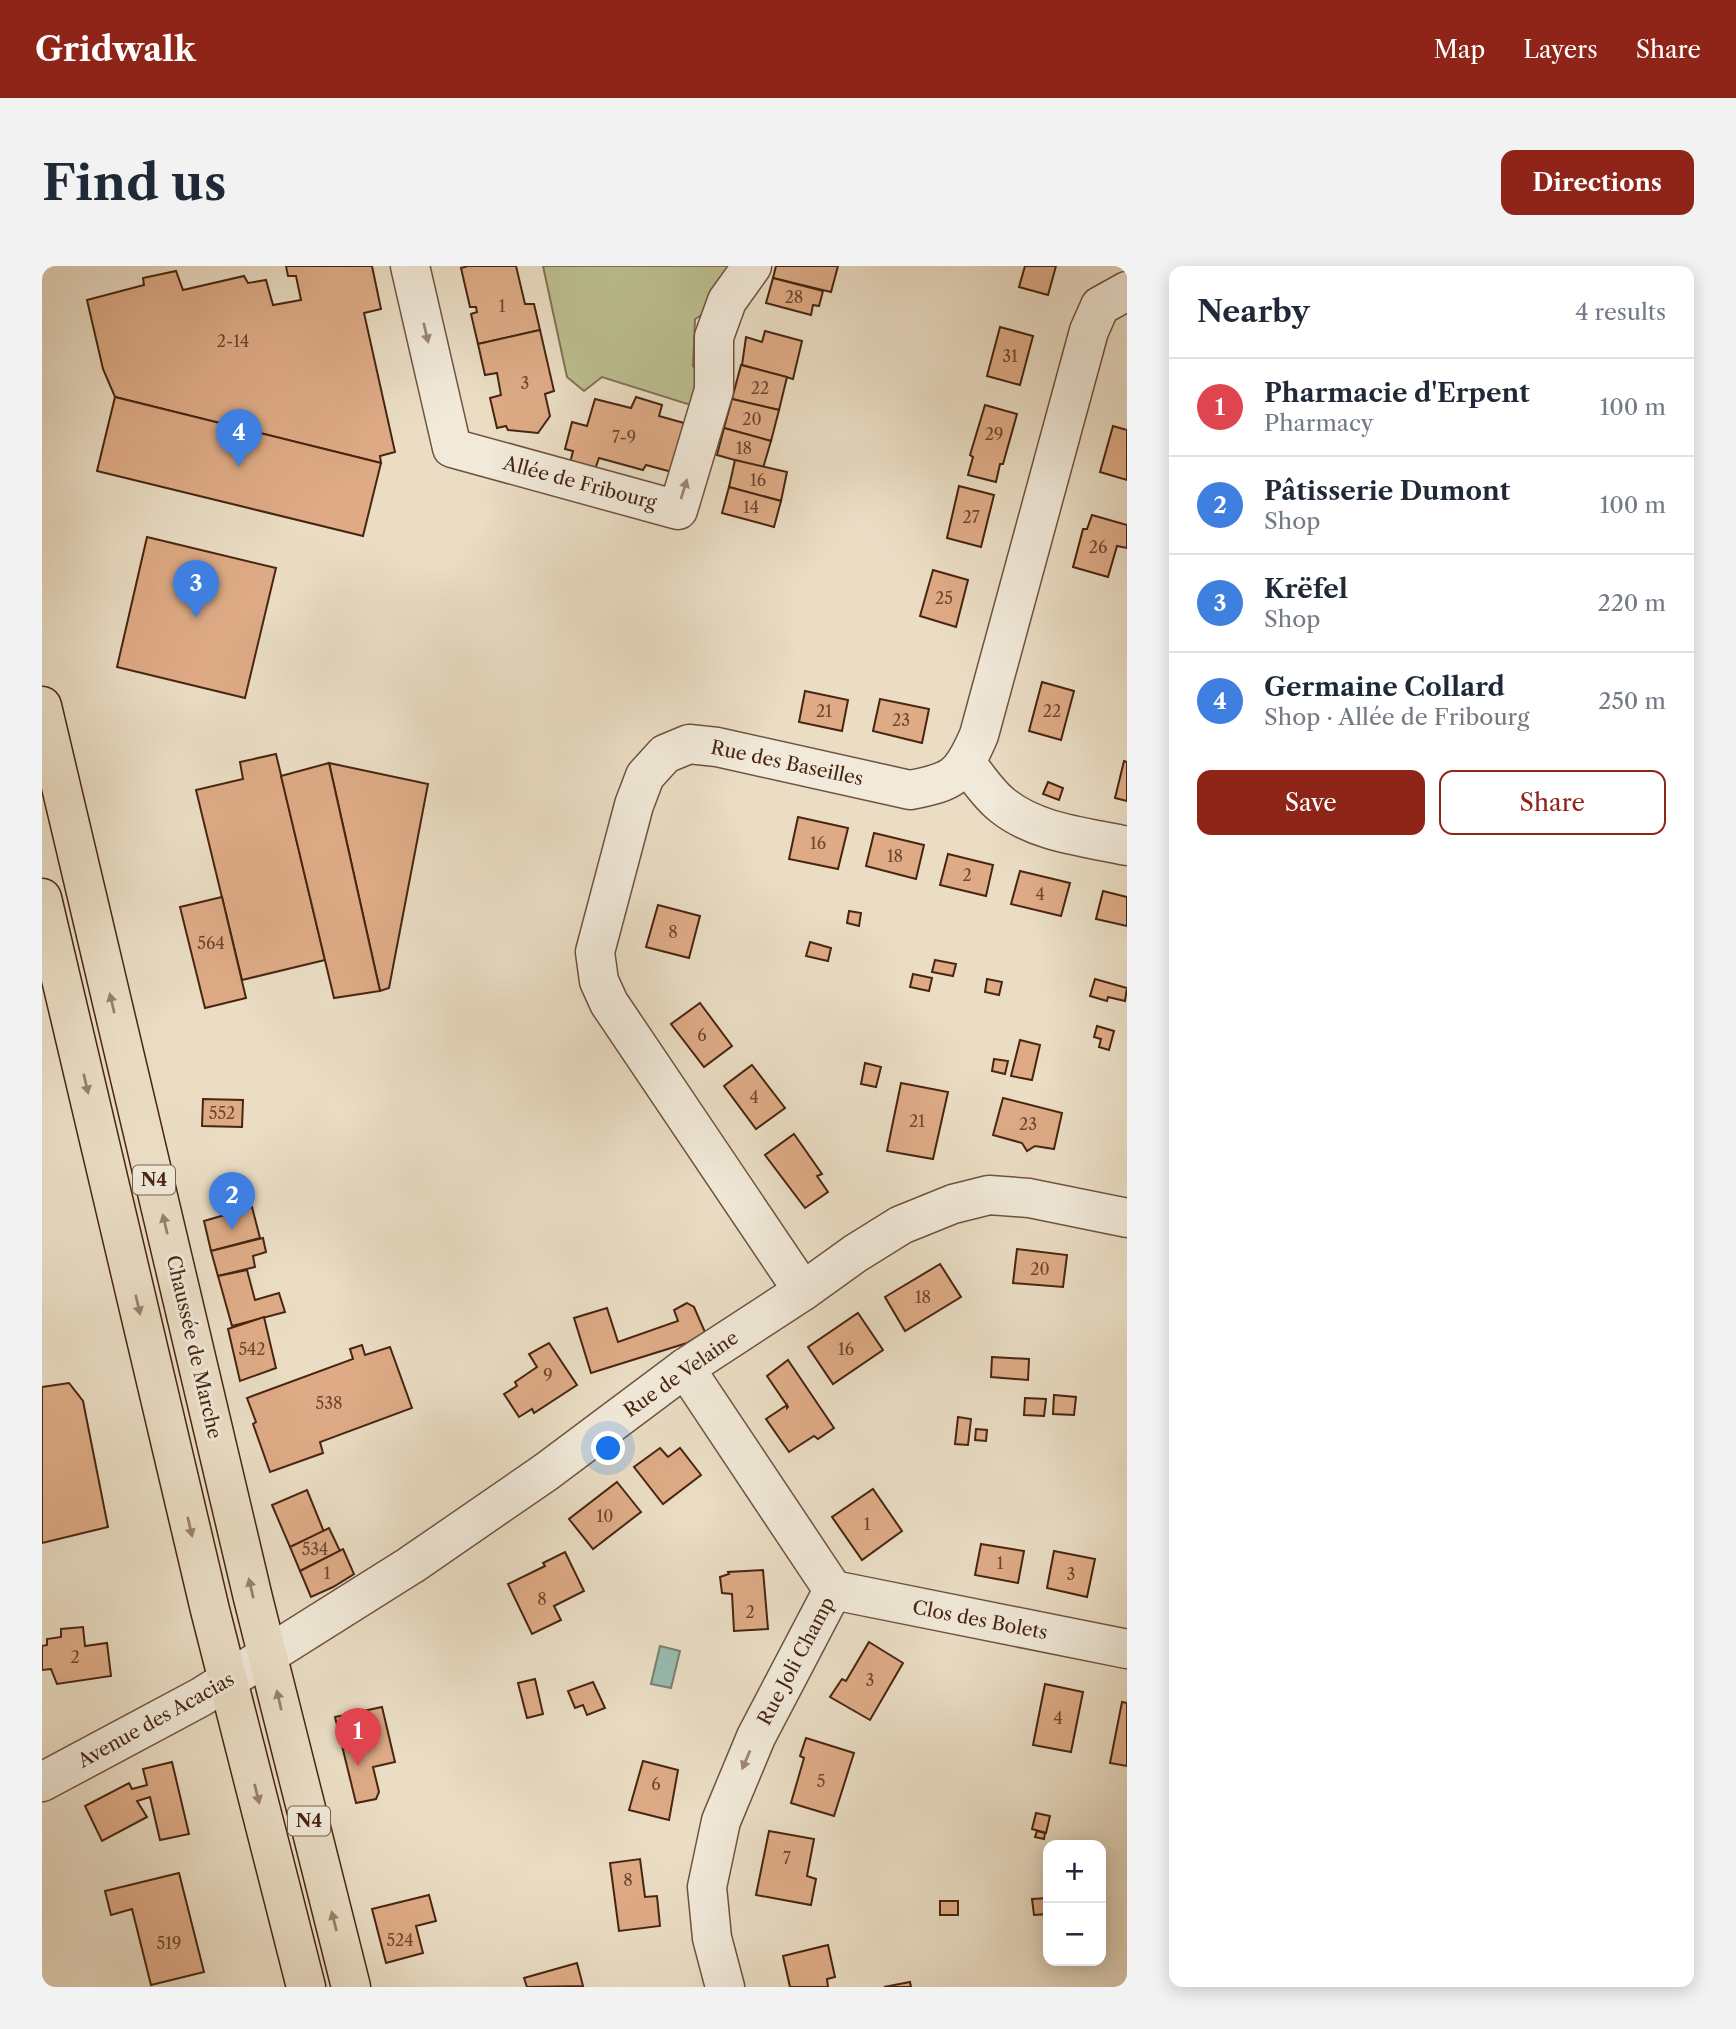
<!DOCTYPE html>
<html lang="en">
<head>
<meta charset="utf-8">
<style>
  :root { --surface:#fff; --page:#f2f2f3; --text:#1f2937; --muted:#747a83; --line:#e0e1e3; --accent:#8f2418 }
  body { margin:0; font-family:"Libre Caslon Text",serif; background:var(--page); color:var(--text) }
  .controls { position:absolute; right:21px; bottom:21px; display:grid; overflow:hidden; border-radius:14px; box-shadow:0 4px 18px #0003 }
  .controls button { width:63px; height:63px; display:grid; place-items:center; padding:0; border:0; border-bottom:2px solid var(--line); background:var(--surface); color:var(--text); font:35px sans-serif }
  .you { position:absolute; left:567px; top:1183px; width:24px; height:24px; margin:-18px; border:5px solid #fff; border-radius:50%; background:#1a73e8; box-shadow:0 0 0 10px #1a73e833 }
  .badge { display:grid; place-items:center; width:46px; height:46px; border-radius:50%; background:var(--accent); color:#fff; font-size:23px; font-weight:700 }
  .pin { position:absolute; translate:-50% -58px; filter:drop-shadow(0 2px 4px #0008) }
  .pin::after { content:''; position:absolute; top:37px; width:24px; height:21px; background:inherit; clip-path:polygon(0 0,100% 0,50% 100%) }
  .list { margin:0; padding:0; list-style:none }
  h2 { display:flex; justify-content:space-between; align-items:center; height:91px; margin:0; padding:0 28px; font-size:30px }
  h2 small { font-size:23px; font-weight:400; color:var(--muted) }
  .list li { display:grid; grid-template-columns:46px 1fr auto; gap:21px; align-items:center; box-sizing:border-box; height:98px; padding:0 28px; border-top:2px solid var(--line) }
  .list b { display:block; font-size:26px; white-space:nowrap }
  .list p { margin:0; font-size:23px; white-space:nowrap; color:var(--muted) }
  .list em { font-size:23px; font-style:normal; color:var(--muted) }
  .actions { display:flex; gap:14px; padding:21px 28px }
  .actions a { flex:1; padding:16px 0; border:2px solid var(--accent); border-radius:14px; text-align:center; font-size:24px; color:var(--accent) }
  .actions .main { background:var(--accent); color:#fff }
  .map { position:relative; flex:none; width:1085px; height:1721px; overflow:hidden; border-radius:14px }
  header { display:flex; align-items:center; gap:42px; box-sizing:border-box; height:98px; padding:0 35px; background:var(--accent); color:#fff }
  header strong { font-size:33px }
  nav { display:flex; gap:38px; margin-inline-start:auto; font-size:24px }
  .intro { display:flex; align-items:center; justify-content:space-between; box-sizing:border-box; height:168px; padding:0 42px }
  h1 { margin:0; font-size:49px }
  .button { padding:18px 32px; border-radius:14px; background:var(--accent); color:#fff; font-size:24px; font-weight:700 }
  main { display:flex; gap:42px; padding:0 42px }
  aside { flex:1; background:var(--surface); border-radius:14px; box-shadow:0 4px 18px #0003 }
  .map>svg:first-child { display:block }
  .green { fill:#bcbf90; stroke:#827250; stroke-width:2 }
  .water { fill:#98bcb1; stroke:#788071; stroke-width:2 }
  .building { fill:#deab86; stroke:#472511; stroke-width:2 }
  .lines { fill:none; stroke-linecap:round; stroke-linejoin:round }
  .minor-casing { stroke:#70533e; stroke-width:41 }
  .major-casing { stroke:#472511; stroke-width:41 }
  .minor { stroke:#f1e9d9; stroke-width:38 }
  .major { stroke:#eaddc4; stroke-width:38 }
  .oneway { fill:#9c8775 }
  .oneway2 { fill:#98816a }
  .labels { text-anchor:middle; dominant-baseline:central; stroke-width:6; stroke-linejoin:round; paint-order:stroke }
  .number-label { font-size:16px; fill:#6d462e }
  .shield { fill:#f1e9d9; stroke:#7a604d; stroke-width:2 }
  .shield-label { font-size:18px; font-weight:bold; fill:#472511 }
  .street-label { font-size:19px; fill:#472511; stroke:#f1e9d9 }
</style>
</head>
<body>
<header>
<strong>Gridwalk</strong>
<nav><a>Map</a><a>Layers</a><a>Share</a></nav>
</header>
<div class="intro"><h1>Find us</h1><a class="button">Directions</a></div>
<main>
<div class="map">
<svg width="1085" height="1721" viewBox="0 0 1085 1721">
  <rect width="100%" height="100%" fill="#eaddc4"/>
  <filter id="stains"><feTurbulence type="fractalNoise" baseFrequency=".00286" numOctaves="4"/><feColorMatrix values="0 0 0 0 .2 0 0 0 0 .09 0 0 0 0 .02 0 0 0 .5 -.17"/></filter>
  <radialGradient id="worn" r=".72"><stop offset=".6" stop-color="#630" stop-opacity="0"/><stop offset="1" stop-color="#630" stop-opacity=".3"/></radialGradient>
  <path class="green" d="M501,0h195l-33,47 -10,6 -2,47 8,7 -4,34 -95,-30 -18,14 -17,-14z"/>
  <path class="water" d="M618,1380l20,5 -9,37 -20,-4z"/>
  <g class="building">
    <path d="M244,0h86l9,43 -17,4 31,139 -15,4 1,7 -266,-66 -12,-28 -16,-69 57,-15 -1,-7 33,-7 7,19 61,-14 4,7 18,-3 7,25 28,-5 -5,-24h-8z"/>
    <path d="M426,0h48l9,38h9l6,26 -62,14 -7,-30 6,-2 -1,-5h-6l-9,-39z"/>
    <path d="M734,0h62l-7,26 -58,-14z"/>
    <path d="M983,0h31l-8,29 -29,-8z"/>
    <path d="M731,12l50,13 -4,15 -6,-1 -2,10 -45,-12z"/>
    <path d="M958,61l33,9 -13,49 -33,-9z"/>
    <path d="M498,64l14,61 -9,3 5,22 -12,17 -30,-3 -2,-4 -9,2 -7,-30 11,-3 -4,-22 -12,2 -7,-31z"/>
    <path d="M723,65l37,10 -9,38 -51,-14 4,-28 16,5z"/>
    <path d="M699,99l46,12 -8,33 -47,-11z"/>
    <path d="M73,131l266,66 -18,73 -266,-65z"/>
    <path d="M594,131l26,8 -3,11 25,7 -12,49 -26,-7 -3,5 -44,-12 -7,20 -24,-7 5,-20 -8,-2 7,-27 15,4 8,-27 36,9z"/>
    <path d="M690,133l47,11 -8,31 -47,-13z"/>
    <path d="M943,139l32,9 -14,50h-3l-4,18 -28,-7 5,-18 -3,-2z"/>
    <path d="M1071,160l14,4v50l-27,-8z"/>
    <path d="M682,162l47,13 -8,27 -46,-13z"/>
    <path d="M693,194l52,12 -6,29 -52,-14z"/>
    <path d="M917,220l35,9 -13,52 -34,-9z"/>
    <path d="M687,221l52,14 -7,26 -52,-14z"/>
    <path d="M1050,249l35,10v23l-10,-2 -9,31 -35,-10 10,-38h4z"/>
    <path d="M105,271l129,31 -31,130 -128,-31z"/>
    <path d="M891,304l35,10 -12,47 -36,-11z"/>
    <path d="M1000,416l32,9 -13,49 -32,-9z"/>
    <path d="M763,425l43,9 -6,31 -43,-9z"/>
    <path d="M838,433l49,10 -7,34 -49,-12z"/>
    <path d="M234,488l49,206 -83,20 -46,-190 47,-11 -3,-17z"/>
    <path d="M1082,495l3,1v39l-12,-3z"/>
    <path d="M287,497l99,21 -39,204 -9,3z"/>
    <path d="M287,497l51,228 -46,7 -53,-222z"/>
    <path d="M1006,516l15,6 -4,12 -16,-6z"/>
    <path d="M756,551l50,11 -10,41 -49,-10z"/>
    <path d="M832,567l50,12 -8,34 -50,-13z"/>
    <path d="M906,588l45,11 -7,31 -46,-11z"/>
    <path d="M978,605l50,12 -9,33 -50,-12z"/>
    <path d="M1061,625l24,6v29l-31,-7z"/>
    <path d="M180,631l24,101 -41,10 -25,-101z"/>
    <path d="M616,639l42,11 -11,42 -43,-11z"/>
    <path d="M807,645l12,2 -2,13 -12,-3z"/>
    <path d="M768,676l21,6 -3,13 -22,-5z"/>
    <path d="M893,694l21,4 -3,12 -21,-4z"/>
    <path d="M871,708l19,4 -3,13 -19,-4z"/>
    <path d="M945,713l15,3 -3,13 -14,-3z"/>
    <path d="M1053,713l32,9 -2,13 -17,-4 -1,4 -17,-5z"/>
    <path d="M658,737l32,43 -28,21 -33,-43z"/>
    <path d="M1055,760l17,5 -5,19 -10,-3 2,-8 -7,-2z"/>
    <path d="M978,774l20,5 -8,35 -21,-4z"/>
    <path d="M952,793l14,2 -3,13 -13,-3z"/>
    <path d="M823,797l16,4 -5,20 -15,-3z"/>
    <path d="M710,799l33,43 -29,21 -32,-43z"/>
    <path d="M859,817l47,9 -15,67 -46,-8z"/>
    <path d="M961,832l59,15 -8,36 -19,-3 -8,5 -5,-8 -29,-8z"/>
    <path d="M161,833l40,1 -1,27 -40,-1z"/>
    <path d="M752,868l28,40 -5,2 11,16 -23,16 -40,-53z"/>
    <path d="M210,941l8,31 -49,13 -7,-30z"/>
    <path d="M221,972l3,14 -13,4 2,11 -37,9 -7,-25z"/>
    <path d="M975,983l50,6 -4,32 -50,-4z"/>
    <path d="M898,998l21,33 -56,34 -20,-34z"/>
    <path d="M205,1004l8,30 24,-7 6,19 -53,14 -14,-50z"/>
    <path d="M645,1037l7,4 11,25 -18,11 -96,30 -17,-55 33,-10 11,34 60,-21 -4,-11z"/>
    <path d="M816,1047l25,37 -50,34 -25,-37z"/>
    <path d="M222,1051l12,51 -36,13 -12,-52z"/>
    <path d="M507,1077l28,42 -43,28 -2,-4 -13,8 -15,-23 13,-8 -2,-4 22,-15 -8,-13z"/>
    <path d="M320,1079l3,10 25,-8 22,61 -92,34 3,11 -53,19 -17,-48 3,-2 -9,-24 106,-39 -3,-10z"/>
    <path d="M950,1091l37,2 -1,21 -37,-3z"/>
    <path d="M746,1094l46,68 -16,11 -4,-3 -25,16 -23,-33 21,-14v3l1,-1 -21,-31z"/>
    <path d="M27,1117l14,18 25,126 -66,16v-156z"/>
    <path d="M1012,1129l22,2 -2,18 -21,-1z"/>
    <path d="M983,1132l21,1 -2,17 -20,-1z"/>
    <path d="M916,1151l13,2 -3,26 -13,-1z"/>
    <path d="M934,1163l11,1 -1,11 -11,-1z"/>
    <path d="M618,1182l8,9 12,-9 21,27 -38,29 -29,-37z"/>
    <path d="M575,1216l24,30 -48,37 -24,-30z"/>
    <path d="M831,1223l29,42 -40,29 -30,-43z"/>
    <path d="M265,1224l17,42 -34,15 -18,-42z"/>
    <path d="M287,1262l11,23 -40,20 -10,-24z"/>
    <path d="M939,1278l43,7 -6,32 -43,-8z"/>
    <path d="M301,1283l11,25 -21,13 -22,10 -11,-26z"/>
    <path d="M1012,1285l41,8 -8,38 -40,-9z"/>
    <path d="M523,1286l19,39 -30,15 7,14 -29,14 -24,-50 37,-18 -2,-3z"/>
    <path d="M721,1304l5,59 -34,2 -2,-37 -10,-1 -2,-16 9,-3 -1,-2z"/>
    <path d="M41,1361l2,19 22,-3 4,33 -54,8 -6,-15 -9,1v-24l5,-1v-6l14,-2v-8z"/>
    <path d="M827,1376l34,21 -33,57 -40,-23 12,-18 4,2z"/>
    <path d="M493,1413l8,35 -16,4 -9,-35z"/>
    <path d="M551,1416l12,26 -18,7 -4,-10 -8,3 -7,-17z"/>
    <path d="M1003,1418l38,8 -12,60 -38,-7z"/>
    <path d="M1080,1436l5,1v63l-17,-3z"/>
    <path d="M340,1441l13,55 -22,5 6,25 -3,7 -20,4 -21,-86z"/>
    <path d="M764,1472l48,15 -20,63 -43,-13 13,-45 -4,-2z"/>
    <path d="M601,1495l35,9 -9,50 -40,-10z"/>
    <path d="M130,1496l17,72 -29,6 -10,-43 -13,4 10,16 -45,24 -17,-35 44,-23 3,6 15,-4 -4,-16z"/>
    <path d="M994,1547l14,3 -4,17 -14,-4z"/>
    <path d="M727,1565l45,8 -7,37 9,3 -5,26 -55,-10z"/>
    <path d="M995,1565l8,2 -1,6 -9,-2z"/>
    <path d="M598,1593l5,38 12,-1 3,30 -41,5 -9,-68z"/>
    <path d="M137,1607l25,99 -53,13 -19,-76 -21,6 -6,-24z"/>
    <path d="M387,1629l7,26 -20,5 7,27 -37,10 -14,-54z"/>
    <path d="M1006,1632v16l-14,1 -2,-16z"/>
    <rect x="898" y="1635" width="18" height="14"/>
    <path d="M786,1679l7,32 -8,2 1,8h-38l-7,-31z"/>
    <path d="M535,1697l6,23 -56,1 -3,-9z"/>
    <path d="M868,1716l1,5h-27z"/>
  </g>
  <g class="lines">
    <defs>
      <g id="minor">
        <path d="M368,0l42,182 226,62 36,-120v-53l13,-36 25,-35"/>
        <path d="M925,498c11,14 21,30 35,41 34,28 84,32 125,41"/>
        <path d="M761,1025l-194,-288 -10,-22 -4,-29 39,-147 11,-29 20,-22 24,-10 28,3 193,43c43,-8 51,-13 69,-55l110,-404 11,-25 27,-15"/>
        <path d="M643,1102l148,222"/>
        <path d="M791,1324l294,59"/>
        <path d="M0,1516l159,-85 210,-132 135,-93 139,-104 118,-77 53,-38 45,-28 52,-21 36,-9 40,3 98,20"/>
        <path d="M683,1721l-13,-49 -5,-51 14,-66 35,-84 77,-147"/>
      </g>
      <g id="major">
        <path d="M0,440l211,892 98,389"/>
        <path d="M0,632l168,712 96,377"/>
      </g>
    </defs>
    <use href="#minor" class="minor-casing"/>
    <use href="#major" class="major-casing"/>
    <use href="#minor" class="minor"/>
    <use href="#major" class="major"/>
  </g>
  <defs><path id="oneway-solid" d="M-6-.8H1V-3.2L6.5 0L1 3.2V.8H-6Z" transform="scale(1.75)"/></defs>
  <g class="oneway">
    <use href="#oneway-solid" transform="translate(384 67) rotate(77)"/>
    <use href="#oneway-solid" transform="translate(642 223) rotate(-73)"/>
    <use href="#oneway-solid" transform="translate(704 1494) rotate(113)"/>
  </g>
  <g class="oneway2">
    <use href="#oneway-solid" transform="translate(70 737) rotate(-103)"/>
    <use href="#oneway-solid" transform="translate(44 818) rotate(77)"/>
    <use href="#oneway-solid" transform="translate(123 958) rotate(-103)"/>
    <use href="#oneway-solid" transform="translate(96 1039) rotate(77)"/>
    <use href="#oneway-solid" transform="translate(148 1261) rotate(77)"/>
    <use href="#oneway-solid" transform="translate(209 1322) rotate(-103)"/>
    <use href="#oneway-solid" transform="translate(237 1434) rotate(-103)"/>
    <use href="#oneway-solid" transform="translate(215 1528) rotate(76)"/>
    <use href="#oneway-solid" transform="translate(292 1655) rotate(-104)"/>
  </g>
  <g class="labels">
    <g class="number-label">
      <text x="752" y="31">28</text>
      <text x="460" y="40">1</text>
      <text x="191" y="75">2-14</text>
      <text x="968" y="90">31</text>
      <text x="483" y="117">3</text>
      <text x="718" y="122">22</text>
      <text x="710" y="153">20</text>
      <text x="952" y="168">29</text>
      <text x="582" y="171">7-9</text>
      <text x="702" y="182">18</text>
      <text x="716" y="214">16</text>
      <text x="709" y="241">14</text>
      <text x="929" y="251">27</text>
      <text x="1056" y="281">26</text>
      <text x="902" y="332">25</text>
      <text x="782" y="445">21</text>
      <text x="1010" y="445">22</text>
      <text x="859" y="454">23</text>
      <text x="776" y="577">16</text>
      <text x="853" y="590">18</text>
      <text x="925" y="609">2</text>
      <text x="998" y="628">4</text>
      <text x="631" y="666">8</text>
      <text x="169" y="677">564</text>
      <text x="660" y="769">6</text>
      <text x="712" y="831">4</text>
      <text x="180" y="847">552</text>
      <text x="875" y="855">21</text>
      <text x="986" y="858">23</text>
      <text x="998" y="1003">20</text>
      <text x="881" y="1031">18</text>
      <text x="210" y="1083">542</text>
      <text x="804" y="1083">16</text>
      <text x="506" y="1109">9</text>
      <text x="287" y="1137">538</text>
      <text x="563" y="1250">10</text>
      <text x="825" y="1258">1</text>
      <text x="273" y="1283">534</text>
      <text x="958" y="1297">1</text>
      <text x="285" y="1307">1</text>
      <text x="1029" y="1308">3</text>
      <text x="500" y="1333">8</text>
      <text x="708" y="1346">2</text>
      <text x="33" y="1391">2</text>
      <text x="828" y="1414">3</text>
      <text x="1016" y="1452">4</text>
      <text x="779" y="1515">5</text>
      <text x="614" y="1518">6</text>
      <text x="745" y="1592">7</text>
      <text x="586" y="1614">8</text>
      <text x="358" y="1674">524</text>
      <text x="127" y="1677">519</text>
    </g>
    <g class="shield">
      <rect x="91" y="899.5" width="42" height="29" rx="5"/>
      <rect x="246" y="1540.5" width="42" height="29" rx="5"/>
    </g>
    <g class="shield-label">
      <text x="112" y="914">N4</text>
      <text x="267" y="1555">N4</text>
    </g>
    <g class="street-label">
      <text transform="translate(538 217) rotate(15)">Allée de Fribourg</text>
      <text transform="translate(745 497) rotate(12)">Rue des Baseilles</text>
      <text transform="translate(152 1081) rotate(77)">Chaussée de Marche</text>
      <text transform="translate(639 1108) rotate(-35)">Rue de Velaine</text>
      <text transform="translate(938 1354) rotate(11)">Clos des Bolets</text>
      <text transform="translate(754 1395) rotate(-62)">Rue Joli Champ</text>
      <text transform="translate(114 1454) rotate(-29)">Avenue des Acacias</text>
    </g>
  </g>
  <rect width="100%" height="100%" filter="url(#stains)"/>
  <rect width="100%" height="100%" fill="url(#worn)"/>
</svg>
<div class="controls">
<button>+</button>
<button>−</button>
</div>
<div class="you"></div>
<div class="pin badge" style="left:316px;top:1500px;background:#e0444e">1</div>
<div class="pin badge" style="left:190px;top:964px;background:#3f7fe0">2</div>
<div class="pin badge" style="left:154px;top:352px;background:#3f7fe0">3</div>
<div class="pin badge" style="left:197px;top:201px;background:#3f7fe0">4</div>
</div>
<aside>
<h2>Nearby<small>4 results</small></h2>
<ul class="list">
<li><span class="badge" style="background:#e0444e">1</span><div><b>Pharmacie d'Erpent</b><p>Pharmacy</p></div><em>100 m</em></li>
<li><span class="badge" style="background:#3f7fe0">2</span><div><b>Pâtisserie Dumont</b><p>Shop</p></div><em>100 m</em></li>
<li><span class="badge" style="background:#3f7fe0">3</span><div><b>Krëfel</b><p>Shop</p></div><em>220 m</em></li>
<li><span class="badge" style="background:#3f7fe0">4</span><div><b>Germaine Collard</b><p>Shop · Allée de Fribourg</p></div><em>250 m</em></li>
</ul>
<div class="actions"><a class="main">Save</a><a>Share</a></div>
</aside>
</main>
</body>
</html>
